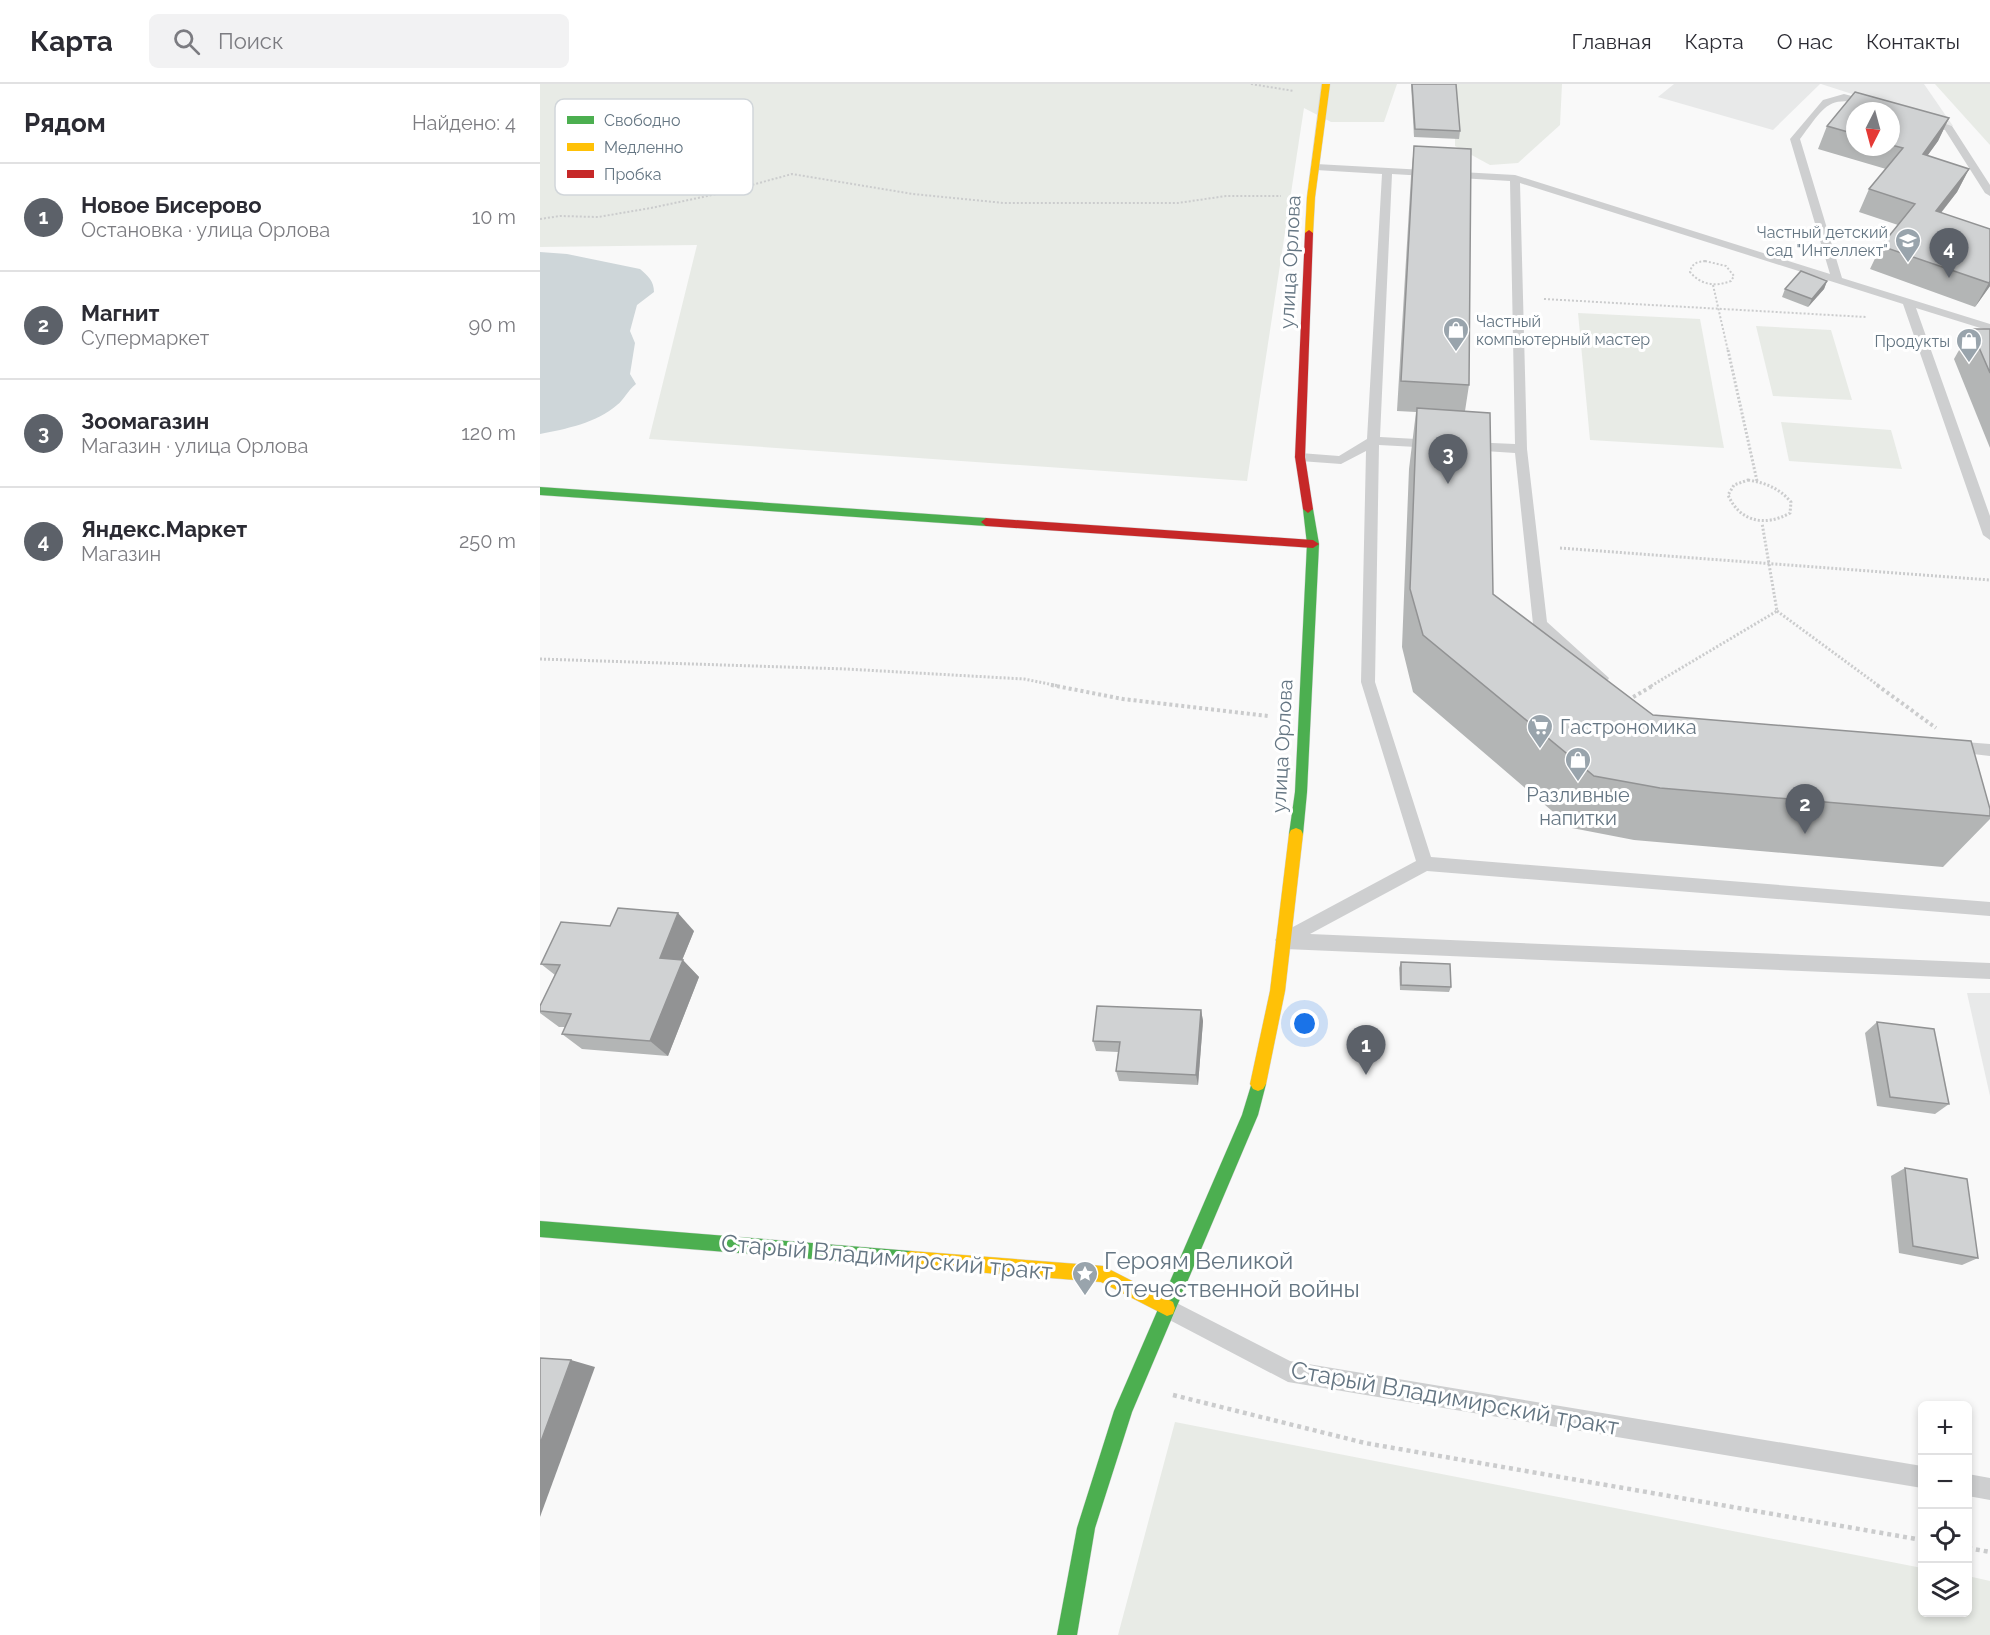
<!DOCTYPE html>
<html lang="ru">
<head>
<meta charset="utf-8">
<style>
  :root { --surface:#fff; --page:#f2f2f3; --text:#2b2b33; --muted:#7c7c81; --line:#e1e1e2; --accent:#5c6169 }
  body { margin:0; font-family:Raleway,sans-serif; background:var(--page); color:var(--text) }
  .controls { position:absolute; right:18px; bottom:18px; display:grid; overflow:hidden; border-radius:9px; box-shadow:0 3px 9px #0003 }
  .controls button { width:54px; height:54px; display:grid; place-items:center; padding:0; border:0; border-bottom:2px solid var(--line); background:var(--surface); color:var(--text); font:30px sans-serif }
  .compass { position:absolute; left:1306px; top:18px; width:54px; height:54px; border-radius:50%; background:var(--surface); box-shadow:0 3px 9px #0003; rotate:186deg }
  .you { position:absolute; left:765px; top:940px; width:21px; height:21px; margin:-15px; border:4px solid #fff; border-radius:50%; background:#1a73e8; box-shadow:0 0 0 9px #1a73e833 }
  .badge { display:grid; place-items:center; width:39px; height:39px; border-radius:50%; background:var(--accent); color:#fff; font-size:20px; font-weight:700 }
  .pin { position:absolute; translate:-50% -50px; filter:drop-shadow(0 2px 3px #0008) }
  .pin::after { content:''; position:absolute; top:32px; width:21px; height:18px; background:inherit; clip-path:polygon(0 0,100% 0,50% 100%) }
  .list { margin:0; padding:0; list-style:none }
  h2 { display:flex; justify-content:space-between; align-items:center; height:78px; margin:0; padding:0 24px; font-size:26px }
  h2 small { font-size:20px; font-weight:400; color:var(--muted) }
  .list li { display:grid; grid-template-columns:39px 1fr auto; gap:18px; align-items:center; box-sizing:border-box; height:108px; padding:0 24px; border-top:2px solid var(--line) }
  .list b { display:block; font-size:22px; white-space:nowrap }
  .list p { margin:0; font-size:20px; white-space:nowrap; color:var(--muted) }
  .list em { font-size:20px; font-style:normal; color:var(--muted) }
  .icon { flex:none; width:33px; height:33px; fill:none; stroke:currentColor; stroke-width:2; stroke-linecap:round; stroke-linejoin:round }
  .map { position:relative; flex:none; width:1450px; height:1551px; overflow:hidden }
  header { display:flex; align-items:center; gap:36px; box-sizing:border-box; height:84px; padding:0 30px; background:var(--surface); border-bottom:2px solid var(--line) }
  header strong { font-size:28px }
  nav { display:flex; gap:33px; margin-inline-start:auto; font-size:21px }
  .search { width:420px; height:54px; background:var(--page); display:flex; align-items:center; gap:15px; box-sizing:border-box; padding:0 21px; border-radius:9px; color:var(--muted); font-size:22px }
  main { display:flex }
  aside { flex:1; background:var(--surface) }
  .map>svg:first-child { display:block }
  .built { fill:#e8e9e9 }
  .green { fill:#e8ebe6 }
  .water { fill:#ced6d9 }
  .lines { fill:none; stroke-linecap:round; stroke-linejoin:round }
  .fast-casing { stroke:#d5d6d7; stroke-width:1 }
  .slow-casing { stroke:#d5d6d7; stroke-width:1 }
  .jam-casing { stroke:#d5d6d7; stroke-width:1 }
  .path-far3 { stroke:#cbcccd; stroke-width:2; stroke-dasharray:2 2; stroke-linecap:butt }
  .path-far2 { stroke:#cbcccd; stroke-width:3; stroke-dasharray:2 2; stroke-linecap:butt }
  .path-far1 { stroke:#cbcccd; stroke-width:4; stroke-dasharray:3 3; stroke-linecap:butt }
  .path { stroke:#cbcccd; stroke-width:4.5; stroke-dasharray:4 4; stroke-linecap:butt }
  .lane { fill:#cecfd0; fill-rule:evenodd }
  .fast { fill:#4caf50; fill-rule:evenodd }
  .slow { fill:#ffc107; fill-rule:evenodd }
  .jam { fill:#c62828; fill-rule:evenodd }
  .wall { fill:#b3b5b5; fill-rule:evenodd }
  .shaded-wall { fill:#929394 }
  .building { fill:#d0d2d3; stroke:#929394; stroke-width:1.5 }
  .labels { text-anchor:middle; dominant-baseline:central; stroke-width:6; stroke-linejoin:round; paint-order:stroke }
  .far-poi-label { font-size:16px; fill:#657683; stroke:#fff; text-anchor:end }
  .street-label { font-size:20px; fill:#657683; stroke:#fff }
  .poi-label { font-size:20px; fill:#657683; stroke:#fff; text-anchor:start }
  .near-street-label { font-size:24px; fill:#657683; stroke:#fff }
  .near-poi-label { font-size:24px; fill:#657683; stroke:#fff; text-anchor:start }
  .key { fill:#fff; stroke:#d1d6da; stroke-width:1.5 }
  .key-label { font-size:16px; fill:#657683 }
</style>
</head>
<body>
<header>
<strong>Карта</strong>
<div class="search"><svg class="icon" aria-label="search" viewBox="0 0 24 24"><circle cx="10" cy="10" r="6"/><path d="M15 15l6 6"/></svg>Поиск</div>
<nav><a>Главная</a><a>Карта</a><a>О нас</a><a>Контакты</a></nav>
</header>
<main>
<aside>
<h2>Рядом<small>Найдено: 4</small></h2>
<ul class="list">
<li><span class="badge">1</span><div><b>Новое Бисерово</b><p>Остановка · улица Орлова</p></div><em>10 m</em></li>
<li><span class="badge">2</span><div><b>Магнит</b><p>Супермаркет</p></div><em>90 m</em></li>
<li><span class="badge">3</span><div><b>Зоомагазин</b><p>Магазин · улица Орлова</p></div><em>120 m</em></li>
<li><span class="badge">4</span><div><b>Яндекс.Маркет</b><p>Магазин</p></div><em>250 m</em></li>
</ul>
</aside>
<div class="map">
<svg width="1450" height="1551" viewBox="0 0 1450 1551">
  <rect width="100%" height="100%" fill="#f9f9f9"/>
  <g class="built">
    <path d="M1134,0h146l-47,46 -115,-33z"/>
    <path d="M1281,0h103l29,42h-1z"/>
    <path d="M1427,909h23v103z"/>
  </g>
  <g class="green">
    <path d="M0,0h857l-13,38h-53l-27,-14 -57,373 -598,-42 48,-194 -157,2z"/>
    <path d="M915,0h107l-2,41 -42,38 -28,2 -35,-19z"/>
    <path d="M1395,0h55v61z"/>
    <path d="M1038,229l122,6 24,129 -134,-8z"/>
    <path d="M1216,242l75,4 21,70 -79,-4z"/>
    <path d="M1241,338l110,8 11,39 -113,-8z"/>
    <path d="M635,1338l747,146v44h46v-36l22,5v54h-872z"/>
  </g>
  <path class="water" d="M0,168l27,2 73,15c8,7 14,12 14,23l-17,13 -7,26 5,12 -5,31 6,10c-9,7 -12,16 -19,21 -21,18 -51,24 -77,29z"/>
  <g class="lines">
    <defs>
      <g id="fast">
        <path d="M0,403l446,31 5,4 -5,4 -446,-31z"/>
        <path d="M768,421l5,4 6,35 -12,248 -4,42 -2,4h-10l-2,-4 6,-42 12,-248 -4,-35z"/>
        <path d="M718,993l5,2 3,5 -8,31 -126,297 -37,116 -18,107h-20l20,-107 37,-117 128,-296 11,-36z"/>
        <path d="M0,1137l371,30 6,2 2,6 -2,6 -6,2 -371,-30z"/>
      </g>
      <g id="slow">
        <path d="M782,0h8l-15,113 -2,36 -4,3 -4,-3 2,-36z"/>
        <path d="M756,744l5,2 2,4 -18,157 -19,93 -3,5 -5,2 -5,-2 -3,-5 20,-93 19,-157 2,-4z"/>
        <path d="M371,1167l192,15 70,36 2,6 -2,6 -6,2 -66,-34 -190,-15 -6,-2 -2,-6 2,-6z"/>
      </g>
      <g id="jam">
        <path d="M769,146l4,3 -8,224 8,52 -5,4 -5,-4 -8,-52 10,-224z"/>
        <path d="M446,434l327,22 6,4 -6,4 -327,-22 -5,-4z"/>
      </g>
    </defs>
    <use href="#fast" class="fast-casing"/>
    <use href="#slow" class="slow-casing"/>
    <use href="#jam" class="jam-casing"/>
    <g class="path-far3">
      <path d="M711,0l43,7"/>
      <path d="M0,135l20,-3 38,1 53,-9 75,-16 66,-18 121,20 91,9h174l48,-7h55"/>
      <path d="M1165,177l21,5 8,10 -3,5c-16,6 -30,4 -41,-9 2,-9 7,-10 15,-11z"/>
      <path d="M1173,201l15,66"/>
      <path d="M1004,215l322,18"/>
    </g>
    <g class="path-far2">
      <path d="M1188,266l29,131"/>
      <path d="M1208,396c18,3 31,8 43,22l-1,11c-25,14 -50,9 -62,-18l6,-10z"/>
      <path d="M1020,464l430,32"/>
      <path d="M1237,527l102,75"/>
      <path d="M0,575l306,10 178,10 35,7"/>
      <path d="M1111,602l126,-75 -15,-88"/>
    </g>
    <g class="path-far1">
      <path d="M511,601l72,14 145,17"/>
      <path d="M1337,601l59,43"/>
      <path d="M1088,616l26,-15"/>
    </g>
    <g class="path">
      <path d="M633,1311l192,48 557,97"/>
      <path d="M1428,1464l22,4"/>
    </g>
    <g class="lane">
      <path d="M1304,10l34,9 -5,3c-46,-12 -47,-1 -73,33l42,139 148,46v7l-74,-23 74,208v24l-7,-5 -80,-231 -383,-121 7,266 20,173 62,56 -2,4h-10l-64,-58 -18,-171 -46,-3 -6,-4 6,-4 46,2 -5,-263 -118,-7 -12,263 55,3 6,4 -6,4 -56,-3 -4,237 56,175 559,45v14l-563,-45 -117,63 680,29v16l-705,-30 -6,-3 -4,-6 3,-5 138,-74 -55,-179 5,-231 -25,13 -41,-3 -6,-4 6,-4 39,3 28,-17 15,-265 -66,-4 -5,-3 5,-3 199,11 315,99 -40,-135 33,-39z"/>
      <path d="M1380,33h6l26,9 38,59v11l-5,-3 -40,-63 -25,-9z"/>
      <path d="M1412,657l38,3v12l-43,-5 -3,-4 3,-4z"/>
      <path d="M627,1214l123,63 632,105v22l-634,-106 -128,-67 -3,-7 3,-7z"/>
      <path d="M1428,1390l22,4v22l-22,-4z"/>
    </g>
    <use href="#fast" class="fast"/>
    <use href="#slow" class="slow"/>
    <use href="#jam" class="jam"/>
  </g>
  <g class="wall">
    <path d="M871,0h45l4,47 -1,8 -45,-2z"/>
    <path d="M1315,8l94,26 -11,23 -11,15 42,13 -12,23 -16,21 49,16v57l-15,21 -105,-38 11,-23 17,-21 -39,-13 10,-23 17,-20 -68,-20 9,-23zM1315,27h36v36h-36z"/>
    <path d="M874,62l55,239 -4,26 28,183 160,121 337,94v10l-47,48 -309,-27 -62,-12 -159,-136 -11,-45 7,-178 7,-57 -19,-1 14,-235z"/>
    <path d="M1287,197l-3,8 -16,18 -26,-10 3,-8z"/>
    <path d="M1431,245h19v119l-36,-89z"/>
    <path d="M154,847l-12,29 17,17 -31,79 -86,-7 -20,-15 3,-7h-6l-19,-14v-7l15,-31 -14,-11z"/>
    <path d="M861,878l50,25 -2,5 -49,-2 -1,-22z"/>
    <path d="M661,926l2,11 -5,64 -79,-4 -3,-10 2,-19 -22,-1 -3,-10z"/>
    <path d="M1337,938l72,82 -14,10 -58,-8 -12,-73z"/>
    <path d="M1365,1084l73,90 -16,7 -63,-12 -8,-77z"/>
  </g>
  <g class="shaded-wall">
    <path d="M1409,34l-11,23 -26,36 11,-23z"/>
    <path d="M1429,85l-12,23 -33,42 12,-23z"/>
    <path d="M1287,197l-3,8 -16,18 4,-8z"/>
    <path d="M1450,197v5l-15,21z"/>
    <path d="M138,829l16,18 -18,44 -16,-17z"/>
    <path d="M143,876l16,17 -31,79 -18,-15z"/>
    <path d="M661,926l2,11 -5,64 -2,-10z"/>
    <path d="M31,1276l24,7 -55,150v-73z"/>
  </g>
  <g class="building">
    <path d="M872,0h44l4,47 -45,-2z"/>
    <path d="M1315,8l94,26 -26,36 46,15 -33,42 54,18v52l-1,2 -108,-37 34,-42 -46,-15 34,-41 -12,-3v-34h-36v23l-28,-8z"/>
    <path d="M874,62l57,3 -2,236 -68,-4z"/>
    <path d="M1261,187l26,10 -15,18 -27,-10z"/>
    <path d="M1431,245h19v44z"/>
    <path d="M877,324l73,5 3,181 160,121 318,26 19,68v7l-330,-28 -66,-12 -171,-141 -13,-46z"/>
    <path d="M78,824l60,5 -18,45 23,2 -33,81 -88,-7 9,-20 -31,-3v-5l20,-41 -19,-1 20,-42 49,4z"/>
    <path d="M861,878l49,2 1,23 -50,-2z"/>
    <path d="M557,922l104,4 -5,65 -80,-4 4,-29 -27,-1z"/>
    <path d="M1337,938l57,7 15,75 -59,-7z"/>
    <path d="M1365,1084l62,11 11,79 -65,-12z"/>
    <path d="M0,1274l31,2 -31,84z"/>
  </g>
  <defs>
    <symbol id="school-pin" viewBox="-11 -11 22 30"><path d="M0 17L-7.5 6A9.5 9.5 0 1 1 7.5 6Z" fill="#99a4ac" stroke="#fff"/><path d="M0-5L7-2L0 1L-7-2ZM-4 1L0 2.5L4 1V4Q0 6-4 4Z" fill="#fff"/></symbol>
    <symbol id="shop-pin" viewBox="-11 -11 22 30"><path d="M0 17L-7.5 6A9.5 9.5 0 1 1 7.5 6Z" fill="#99a4ac" stroke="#fff"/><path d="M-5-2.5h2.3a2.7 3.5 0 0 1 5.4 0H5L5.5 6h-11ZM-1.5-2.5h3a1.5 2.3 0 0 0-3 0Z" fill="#fff"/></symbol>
    <symbol id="supermarket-pin" viewBox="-11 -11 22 30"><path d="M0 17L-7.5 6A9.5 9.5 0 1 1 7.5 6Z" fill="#99a4ac" stroke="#fff"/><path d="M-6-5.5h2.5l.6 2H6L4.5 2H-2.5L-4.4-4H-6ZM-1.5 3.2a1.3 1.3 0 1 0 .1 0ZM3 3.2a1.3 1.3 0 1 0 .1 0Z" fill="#fff"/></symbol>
    <symbol id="sight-pin" viewBox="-11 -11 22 30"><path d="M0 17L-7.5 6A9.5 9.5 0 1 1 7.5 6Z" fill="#99a4ac" stroke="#fff"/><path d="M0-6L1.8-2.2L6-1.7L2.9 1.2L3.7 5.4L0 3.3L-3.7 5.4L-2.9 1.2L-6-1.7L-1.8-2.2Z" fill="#fff"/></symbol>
  </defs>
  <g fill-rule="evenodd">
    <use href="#school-pin" x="1353" y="142" width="30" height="40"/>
    <use href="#shop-pin" x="901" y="231" width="30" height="40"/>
    <use href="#shop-pin" x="1414" y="242" width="30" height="40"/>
    <use href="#supermarket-pin" x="985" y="628" width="30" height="40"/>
    <use href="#shop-pin" x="1023" y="661" width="30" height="40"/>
    <use href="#sight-pin" x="530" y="1175" width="30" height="40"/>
  </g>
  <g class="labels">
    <g class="far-poi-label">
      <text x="1348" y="148">Частный детский<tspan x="1348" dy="18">сад "Интеллект"</tspan></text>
      <text x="936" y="237" text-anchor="start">Частный<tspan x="936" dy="18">компьютерный мастер</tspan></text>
      <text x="1410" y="257">Продукты</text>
    </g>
    <g class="street-label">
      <text transform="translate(750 178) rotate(-87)">улица Орлова</text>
      <text transform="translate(742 662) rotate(-87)">улица Орлова</text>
    </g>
    <g class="poi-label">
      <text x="1020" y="643">Гастрономика</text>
      <text x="1038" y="711" text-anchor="middle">Разливные<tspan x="1038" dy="23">напитки</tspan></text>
    </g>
    <g class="near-street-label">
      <text transform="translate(347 1173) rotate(5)">Старый Владимирский тракт</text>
      <text transform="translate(915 1314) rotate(10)">Старый Владимирский тракт</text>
    </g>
    <g class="near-poi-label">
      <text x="564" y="1176">Героям Великой<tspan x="564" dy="28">Отечественной войны</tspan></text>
    </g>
  </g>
  <rect x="15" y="15" width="198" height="96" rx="9" class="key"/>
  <rect x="27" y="32" width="27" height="8" fill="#4caf50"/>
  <rect x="27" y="59" width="27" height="8" fill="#ffc107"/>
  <rect x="27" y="86" width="27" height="8" fill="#c62828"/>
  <g class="key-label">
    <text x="64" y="42">Свободно</text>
    <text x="64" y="69">Медленно</text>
    <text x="64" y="96">Пробка</text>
  </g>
</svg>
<div class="controls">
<button>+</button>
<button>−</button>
<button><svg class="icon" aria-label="locate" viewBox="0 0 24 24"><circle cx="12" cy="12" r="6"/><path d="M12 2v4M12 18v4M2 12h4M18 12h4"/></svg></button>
<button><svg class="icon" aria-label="layers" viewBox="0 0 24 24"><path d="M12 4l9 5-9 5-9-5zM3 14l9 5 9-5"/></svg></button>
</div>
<svg class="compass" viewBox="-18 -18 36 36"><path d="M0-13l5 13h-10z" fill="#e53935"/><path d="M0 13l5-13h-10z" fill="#7c7c81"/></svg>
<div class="you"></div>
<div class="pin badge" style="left:826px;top:991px">1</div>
<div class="pin badge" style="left:1265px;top:750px">2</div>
<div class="pin badge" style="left:908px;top:400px">3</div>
<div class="pin badge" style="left:1409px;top:194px">4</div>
</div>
</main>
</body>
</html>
